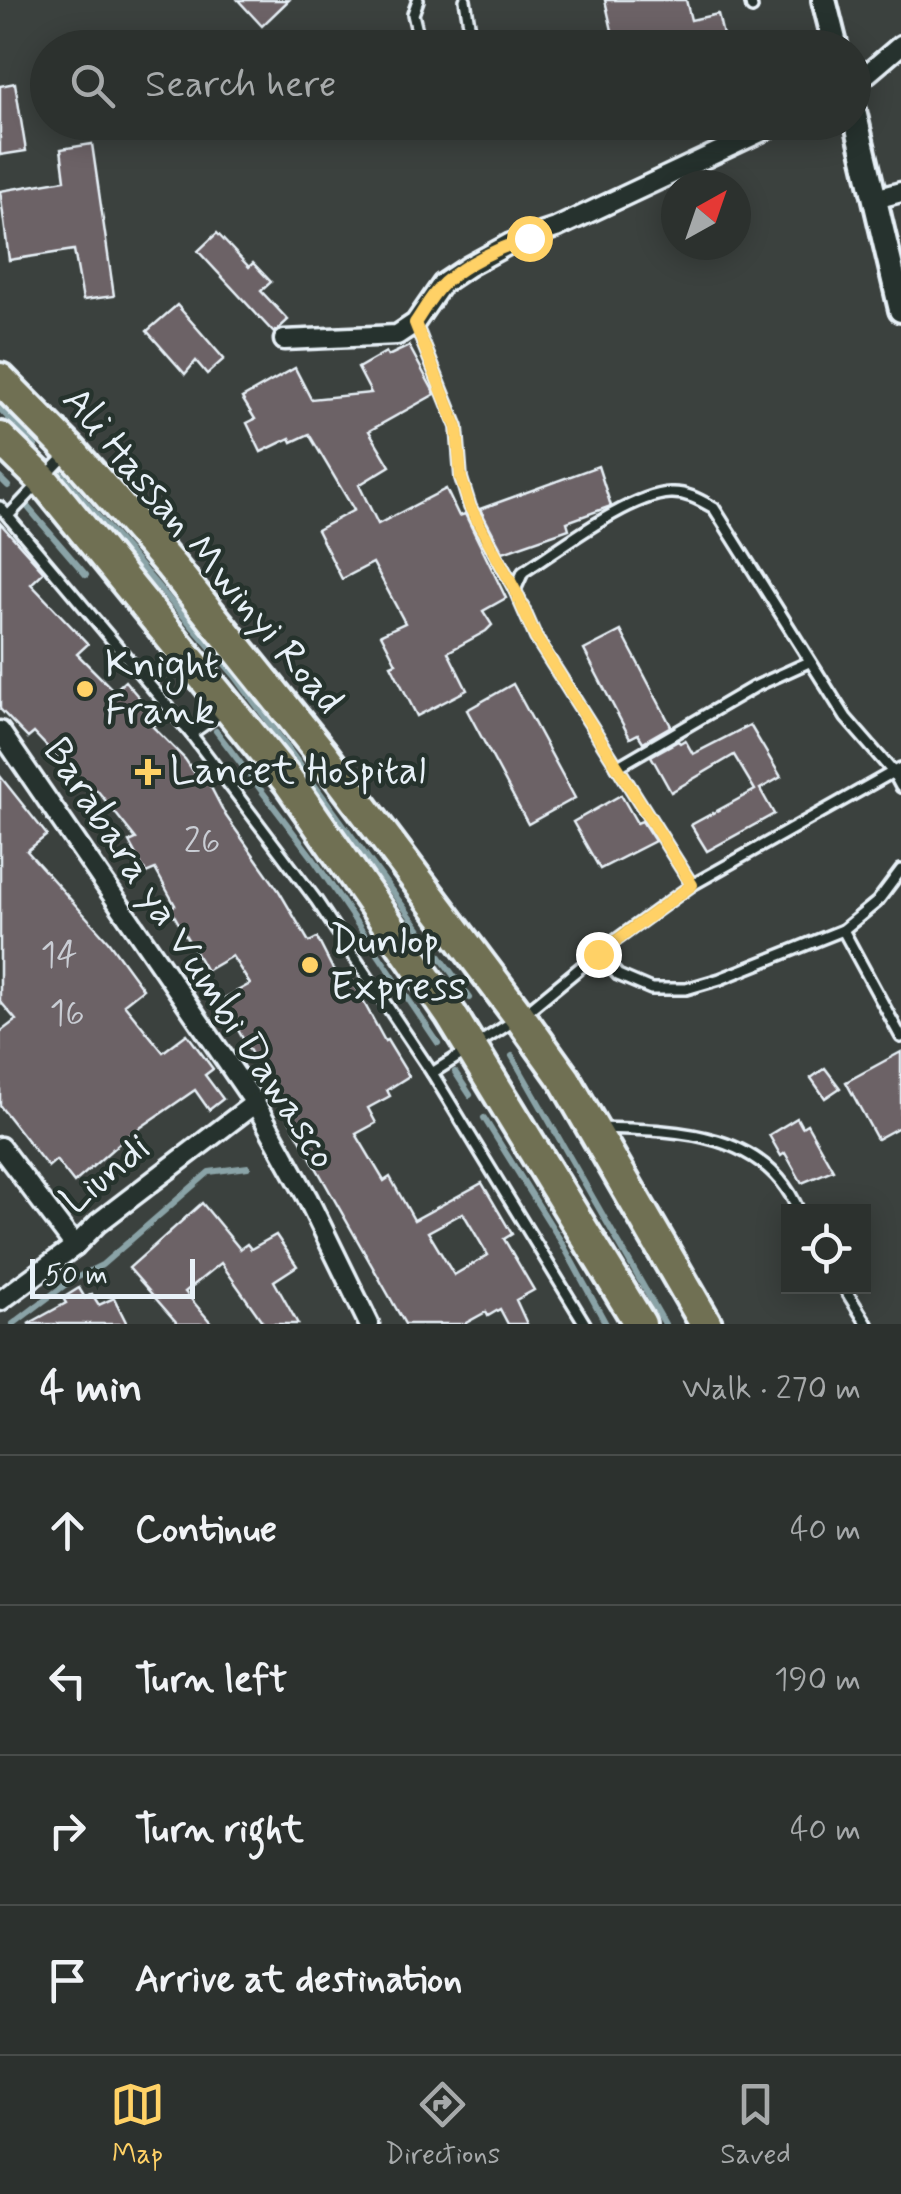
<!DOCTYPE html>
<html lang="en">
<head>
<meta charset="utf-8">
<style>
  :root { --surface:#2c312e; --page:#383d3a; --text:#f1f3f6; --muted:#a6a9aa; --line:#484c4a; --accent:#ffd166 }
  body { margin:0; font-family:Mynerve,sans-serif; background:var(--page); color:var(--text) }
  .controls { position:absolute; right:30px; bottom:30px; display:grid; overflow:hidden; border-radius:0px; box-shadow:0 5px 25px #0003 }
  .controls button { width:90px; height:90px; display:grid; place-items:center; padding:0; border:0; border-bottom:2px solid var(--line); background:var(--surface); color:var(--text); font:50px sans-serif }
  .compass { position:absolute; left:661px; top:170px; width:90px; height:90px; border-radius:50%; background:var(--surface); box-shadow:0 5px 25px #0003; rotate:40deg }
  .scale { position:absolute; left:30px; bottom:25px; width:165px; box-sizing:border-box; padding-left:10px; border:5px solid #e8f1f8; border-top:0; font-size:28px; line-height:35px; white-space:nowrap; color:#e8f1f8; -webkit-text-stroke:8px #26332d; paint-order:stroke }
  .stop { position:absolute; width:30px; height:30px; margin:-22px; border:8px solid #ffd166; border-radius:50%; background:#fff }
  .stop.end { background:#ffd166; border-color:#fff; box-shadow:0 2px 10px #0008 }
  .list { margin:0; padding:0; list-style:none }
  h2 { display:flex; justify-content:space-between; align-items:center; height:130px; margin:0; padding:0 40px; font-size:42px }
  h2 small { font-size:32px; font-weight:400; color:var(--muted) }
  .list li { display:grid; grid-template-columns:65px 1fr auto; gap:30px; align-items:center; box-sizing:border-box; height:150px; padding:0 40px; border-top:2px solid var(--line) }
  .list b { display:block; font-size:38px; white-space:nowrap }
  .list em { font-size:32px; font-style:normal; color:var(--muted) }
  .icon { flex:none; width:55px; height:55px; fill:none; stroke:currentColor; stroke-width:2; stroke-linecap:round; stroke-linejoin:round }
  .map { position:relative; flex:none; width:901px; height:1324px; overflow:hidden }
  .search { position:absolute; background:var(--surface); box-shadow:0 5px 25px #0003; left:30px; right:30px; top:30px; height:110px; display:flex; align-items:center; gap:25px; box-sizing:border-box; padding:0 35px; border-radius:55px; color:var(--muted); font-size:38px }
  .sheet { height:730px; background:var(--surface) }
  nav { display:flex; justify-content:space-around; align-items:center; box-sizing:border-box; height:140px; border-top:2px solid var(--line); background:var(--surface); font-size:28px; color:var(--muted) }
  nav a { display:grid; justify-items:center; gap:5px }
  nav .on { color:var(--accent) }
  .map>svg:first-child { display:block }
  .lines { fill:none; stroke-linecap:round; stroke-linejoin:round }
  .stream { stroke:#8aa3a7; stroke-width:6 }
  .building { fill:#6c6266; stroke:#e8f1f8; stroke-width:2.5; fill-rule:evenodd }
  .service-casing { stroke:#e8f1f8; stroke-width:16 }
  .minor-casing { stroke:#e8f1f8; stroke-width:25 }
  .tertiary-casing { stroke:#e8f1f8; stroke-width:30 }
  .trunk-casing { stroke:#e8f1f8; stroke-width:38 }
  .service { stroke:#26332d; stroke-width:9 }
  .minor { stroke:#26332d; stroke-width:18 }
  .tertiary { stroke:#26332d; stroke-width:22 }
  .trunk { stroke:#706f52; stroke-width:30 }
  .route { stroke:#ffd166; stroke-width:12 }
  .poi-dot { fill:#ffd166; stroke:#26332d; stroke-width:4 }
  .labels { text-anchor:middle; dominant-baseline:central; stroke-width:9; stroke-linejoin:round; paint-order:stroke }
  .number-label { font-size:35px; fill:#c9cdd4 }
  .street-label { font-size:40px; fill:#e8f1f8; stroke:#26332d }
  .poi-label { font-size:40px; fill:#e8f1f8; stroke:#26332d; text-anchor:start }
</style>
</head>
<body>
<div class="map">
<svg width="901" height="1324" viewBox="0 0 901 1324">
  <rect width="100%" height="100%" fill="#3b413e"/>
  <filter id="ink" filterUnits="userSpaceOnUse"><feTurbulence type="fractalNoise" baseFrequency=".01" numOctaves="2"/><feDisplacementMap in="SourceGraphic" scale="20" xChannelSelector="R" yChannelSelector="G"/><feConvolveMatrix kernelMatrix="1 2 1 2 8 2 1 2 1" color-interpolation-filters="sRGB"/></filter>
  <g filter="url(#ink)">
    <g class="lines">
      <g class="stream">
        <path d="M0,409l35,37"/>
        <path d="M58,470l177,206 235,322"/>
        <path d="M0,478l8,8"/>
        <path d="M25,504l61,71"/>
        <path d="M216,731l96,126 126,186"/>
        <path d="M512,1056l153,268"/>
        <path d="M455,1072l15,23"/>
        <path d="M484,1118l78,125 44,81"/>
        <path d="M13,1324l57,-43 32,-16 107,-93 39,-5"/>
      </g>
    </g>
    <g class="building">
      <path d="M238,0h51l-27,26z"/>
      <path d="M605,0h81l5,20 27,-6 8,34h-110z"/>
      <path d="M15,83l11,68 -26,4v-69z"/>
      <path d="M92,144l22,152 -31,4 -9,-50 -65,10 -9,-69 65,-11 -4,-31z"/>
      <path d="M217,233l32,34 4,-4 18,19 -10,9 27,29 -14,13 -76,-82z"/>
      <path d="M177,305l47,54 -17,15 -11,-13 -11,13 -38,-43z"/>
      <path d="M409,346l26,48 -66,37 21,35 -31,19 19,39 68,-35 13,27 6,-2 41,84 -23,13 9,14 -6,6 -38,21 19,38 -50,26 -26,-51 5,-2 -15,-29 24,-11 -32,-60 -31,16 -25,-49 37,-20 -45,-76 -17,8 -2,-4 -29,14 -14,-29 8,-4 -13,-21 53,-30 16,31 60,-6 -13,-25 28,-16 2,4z"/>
      <path d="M598,466l13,40 -44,16 2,7 -66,23 -23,-43z"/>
      <path d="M0,523l44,49 -13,12 57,60 -11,10 37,37 11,-10 34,40 -6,6 32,32 15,22 6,-3 20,38 53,75 30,51 8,-4 25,49 10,-6 33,60 2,-1 22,36 -22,14 3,6 -22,12 8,15 -20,11 28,47 6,-4 24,43 68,-37 30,51 -8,5 30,51 -18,10 11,24h-19l-8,-15 -12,7 -2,-4 -22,12h-59l-184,-324 29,-16 -18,-28 -26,15 -36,-63 5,-3 -20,-36 -9,4 -17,-31 7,-3 -39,-49 -5,4 -58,-61 -6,5 -28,-29zM463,1213l25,42 -34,20 -26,-43z"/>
      <path d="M621,631l50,95 -28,16 -5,-8 -8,4 -46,-88z"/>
      <path d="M513,684l62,114 -47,26 -61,-114z"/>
      <path d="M750,725l31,52 -21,12 14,25 -67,37 -16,-26 64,-35 -21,-35 -63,37 -20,-36 27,-15 2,2 5,-3 8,14z"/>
      <path d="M0,776l47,59 -20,16 81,90 35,48 -19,15 39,48 24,-18 26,35 -8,6 18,24 -14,11 -14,-20 -71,49 -50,44 -18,-23 -8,7 -48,-61v-74l16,-12 -16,-19z"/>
      <path d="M621,795l16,28 5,-2 13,20 -55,28 -27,-47z"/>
      <path d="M901,1052v74l-24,13 -31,-57z"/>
      <path d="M825,1068l15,20 -15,10 -14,-20z"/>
      <path d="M797,1118l5,9 5,-3 26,46 -31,13 -17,-30 -4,3 -12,-21z"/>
      <path d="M202,1203l38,46 7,-5 4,5 25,-14 21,31 -23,15 24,43h-34l-43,-61 -36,29 27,32h-34l-49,-56z"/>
      <path d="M79,1288l6,10 7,-4 7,11 15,-7 13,26h-99l38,-21 -3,-5z"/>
    </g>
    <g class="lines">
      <defs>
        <g id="service">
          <path d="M418,0l-5,14 8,34"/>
          <path d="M465,0l8,48"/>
          <path d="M750,0l2,8"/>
          <path d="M415,323l42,104 4,51 9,29 45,83"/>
          <path d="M0,507l191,227 34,-24"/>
          <path d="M8,516l60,-63"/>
          <path d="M191,734l125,166 116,173 88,-56 78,-64 94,-68 201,-113 8,15"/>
          <path d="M617,767l137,-80 55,-25"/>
          <path d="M692,885l-156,-247 -21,-48 8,-18c37,-23 105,-77 147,-79 17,-1 30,7 44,15l132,210 47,54 8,-4"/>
          <path d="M843,930l58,107"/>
          <path d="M598,953l20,22 33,14h35l34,-10 123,-49 34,-28 24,-32"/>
          <path d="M432,1073l153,251"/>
          <path d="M599,1128c74,2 167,2 200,84"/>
          <path d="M843,1286l24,38"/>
        </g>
        <g id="minor">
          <path d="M854,85l47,-40"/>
          <path d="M875,199l26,-7"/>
          <path d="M284,340l113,-5 18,-12 27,-39 27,-18 42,-23 45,-15 226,-106"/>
          <path d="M0,731l255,372 52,94 62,127"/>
          <path d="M0,1147l75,99"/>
          <path d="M0,1301l75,-55 23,-23 157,-120"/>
        </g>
        <g id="tertiary">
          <path d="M824,0l12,48"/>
          <path d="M854,111l47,199"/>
        </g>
        <g id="trunk">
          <path d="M0,379l71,72 100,115 152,189 197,262 45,63 141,244"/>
          <path d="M0,438l43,42 246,302 162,233 189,309"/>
        </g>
      </defs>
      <use href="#service" class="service-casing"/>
      <use href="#minor" class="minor-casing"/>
      <use href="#tertiary" class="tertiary-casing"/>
      <use href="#trunk" class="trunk-casing"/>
      <use href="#service" class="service"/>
      <use href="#minor" class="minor"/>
      <use href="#tertiary" class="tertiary"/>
      <use href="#trunk" class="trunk"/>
    </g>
  </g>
  <g class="lines" filter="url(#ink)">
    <path class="route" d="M529,238c-29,9 -63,25 -85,45 -12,11 -20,27 -29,40l42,105 4,50 9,29 45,83 21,48 156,247 -94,69"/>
  </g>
  <g class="poi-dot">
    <circle cx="85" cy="689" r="10"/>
    <path d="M143 757h10v10h10v10h-10v10h-10v-10h-10v-10h10z"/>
    <circle cx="310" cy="965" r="10"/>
  </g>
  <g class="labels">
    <g class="number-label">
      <text x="202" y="842">26</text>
      <text x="59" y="956">14</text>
      <text x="67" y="1014">16</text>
    </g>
    <g class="street-label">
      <text transform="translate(202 551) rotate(50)">Ali Hassan Mwinyi Road</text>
      <text transform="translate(189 954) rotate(57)">Barabara ya Vumbi Dawasco</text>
      <text transform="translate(106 1175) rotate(-39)">Liundi</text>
    </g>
    <g class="poi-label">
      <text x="105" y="666">Knight<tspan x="105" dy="46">Frank</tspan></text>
      <text x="170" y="772">Lancet Hospital</text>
      <text x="330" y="942">Dunlop<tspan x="330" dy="46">Express</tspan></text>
    </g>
  </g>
</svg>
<div class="controls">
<button><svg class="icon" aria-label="locate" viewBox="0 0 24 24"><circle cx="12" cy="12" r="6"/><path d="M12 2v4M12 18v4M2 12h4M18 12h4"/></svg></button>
</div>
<svg class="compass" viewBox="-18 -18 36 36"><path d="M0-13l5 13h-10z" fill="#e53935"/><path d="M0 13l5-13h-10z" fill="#a6a9aa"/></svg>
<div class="scale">50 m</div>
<div class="stop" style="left:529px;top:238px"></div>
<div class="stop end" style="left:598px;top:954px"></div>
<div class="search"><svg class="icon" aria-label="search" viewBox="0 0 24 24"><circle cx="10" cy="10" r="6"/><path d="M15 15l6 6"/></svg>Search here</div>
</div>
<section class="sheet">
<h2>4 min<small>Walk · 270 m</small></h2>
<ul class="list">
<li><svg class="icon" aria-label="ahead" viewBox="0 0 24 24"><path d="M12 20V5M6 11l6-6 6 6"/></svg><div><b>Continue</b></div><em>40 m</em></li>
<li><svg class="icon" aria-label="left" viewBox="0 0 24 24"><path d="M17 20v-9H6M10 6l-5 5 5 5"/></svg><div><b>Turn left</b></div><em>190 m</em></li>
<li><svg class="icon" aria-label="right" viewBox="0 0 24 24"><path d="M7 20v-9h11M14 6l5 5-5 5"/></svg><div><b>Turn right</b></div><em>40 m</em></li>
<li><svg class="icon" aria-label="arrive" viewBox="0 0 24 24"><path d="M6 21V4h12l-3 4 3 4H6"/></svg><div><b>Arrive at destination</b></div></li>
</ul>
</section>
<nav>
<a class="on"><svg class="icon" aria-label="map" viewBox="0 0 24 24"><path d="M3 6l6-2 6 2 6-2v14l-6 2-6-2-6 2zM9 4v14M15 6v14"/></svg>Map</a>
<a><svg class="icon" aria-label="directions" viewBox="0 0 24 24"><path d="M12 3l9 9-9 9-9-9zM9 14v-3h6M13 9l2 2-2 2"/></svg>Directions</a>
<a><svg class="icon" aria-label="saved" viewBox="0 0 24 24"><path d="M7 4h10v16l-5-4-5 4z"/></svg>Saved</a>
</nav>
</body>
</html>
